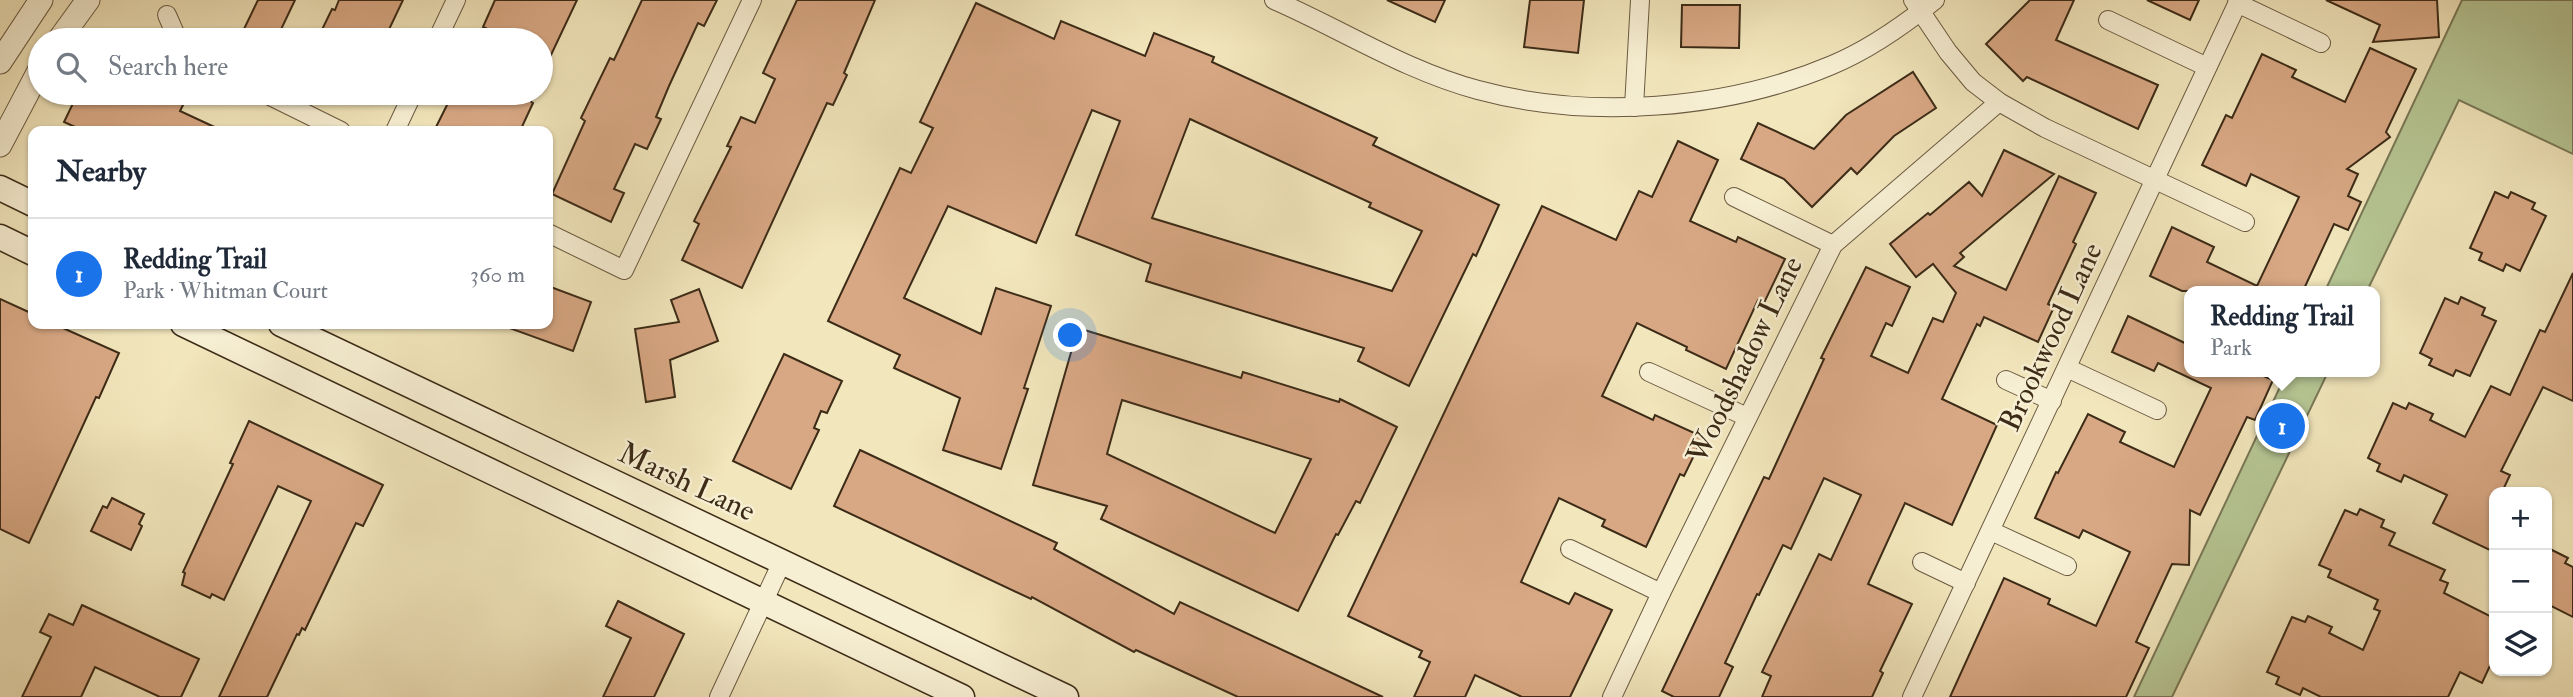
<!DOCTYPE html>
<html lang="en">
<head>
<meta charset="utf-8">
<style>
  :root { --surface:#fff; --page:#f2f2f3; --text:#1f2937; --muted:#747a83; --line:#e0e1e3; --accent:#1a73e8 }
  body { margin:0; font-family:"IM FELL Double Pica",serif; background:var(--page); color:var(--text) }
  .controls { position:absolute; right:21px; bottom:21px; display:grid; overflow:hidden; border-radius:14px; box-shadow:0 2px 5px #0004 }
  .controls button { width:63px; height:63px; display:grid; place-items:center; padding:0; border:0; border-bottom:2px solid var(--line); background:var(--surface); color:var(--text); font:35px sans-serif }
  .you { position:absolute; left:1071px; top:336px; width:24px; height:24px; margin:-18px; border:5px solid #fff; border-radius:50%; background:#1a73e8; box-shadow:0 0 0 10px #1a73e833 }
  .badge { display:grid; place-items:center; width:46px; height:46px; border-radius:50%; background:var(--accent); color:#fff; font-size:23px; font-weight:700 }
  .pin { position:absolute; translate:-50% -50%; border:4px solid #fff; box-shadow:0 2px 7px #0006 }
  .popup { position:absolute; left:2184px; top:286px; width:196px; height:91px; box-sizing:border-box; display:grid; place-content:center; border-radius:14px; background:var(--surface); filter:drop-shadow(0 2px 5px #0005); font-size:23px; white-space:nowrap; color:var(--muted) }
  .popup b { font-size:26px; color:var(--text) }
  .popup::after { content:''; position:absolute; left:50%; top:100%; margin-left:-14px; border:14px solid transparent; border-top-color:var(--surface) }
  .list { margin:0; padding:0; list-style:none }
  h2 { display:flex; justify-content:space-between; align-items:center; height:91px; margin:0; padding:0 28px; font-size:30px }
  h2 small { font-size:23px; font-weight:400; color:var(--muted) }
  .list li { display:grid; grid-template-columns:46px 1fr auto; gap:21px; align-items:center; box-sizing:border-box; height:112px; padding:0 28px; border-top:2px solid var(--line) }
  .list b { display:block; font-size:26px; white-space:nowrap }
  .list p { margin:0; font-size:23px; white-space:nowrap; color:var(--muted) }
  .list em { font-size:23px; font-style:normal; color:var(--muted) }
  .icon { flex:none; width:38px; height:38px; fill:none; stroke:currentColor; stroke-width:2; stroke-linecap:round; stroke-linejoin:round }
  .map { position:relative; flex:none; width:2573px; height:697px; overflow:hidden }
  .search { position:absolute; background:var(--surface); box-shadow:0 2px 5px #0004; left:28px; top:28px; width:525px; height:77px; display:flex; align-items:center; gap:18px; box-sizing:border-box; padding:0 24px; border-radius:38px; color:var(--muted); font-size:26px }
  .panel { position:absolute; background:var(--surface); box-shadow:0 2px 5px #0004; left:28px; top:126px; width:525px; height:203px; border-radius:14px }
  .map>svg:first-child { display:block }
  .green { fill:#b6c694; stroke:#797856; stroke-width:2 }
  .building { fill:#d8a884; stroke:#3c2b17; stroke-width:2; fill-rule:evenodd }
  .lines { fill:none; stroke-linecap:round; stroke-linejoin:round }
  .minor-casing { stroke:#6a5a40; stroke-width:20 }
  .tertiary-casing { stroke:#6a5a40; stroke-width:25 }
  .secondary-casing { stroke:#3c2b17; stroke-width:27 }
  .minor { stroke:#f7efd3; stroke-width:18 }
  .tertiary { stroke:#f7efd3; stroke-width:23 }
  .secondary { stroke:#f7efd3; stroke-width:24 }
  .labels { text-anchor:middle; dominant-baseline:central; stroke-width:5; stroke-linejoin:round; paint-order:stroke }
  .street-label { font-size:30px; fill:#3c2b17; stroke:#f7efd3 }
</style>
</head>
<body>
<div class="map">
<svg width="2573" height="697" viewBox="0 0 2573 697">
  <rect width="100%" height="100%" fill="#f2e6bc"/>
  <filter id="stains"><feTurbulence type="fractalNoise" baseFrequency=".00286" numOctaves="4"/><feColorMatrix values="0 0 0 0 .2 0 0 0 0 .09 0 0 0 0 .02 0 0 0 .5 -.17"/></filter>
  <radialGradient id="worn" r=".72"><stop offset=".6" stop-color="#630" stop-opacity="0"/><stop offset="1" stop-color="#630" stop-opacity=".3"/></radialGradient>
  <g class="green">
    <path d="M2462,0h111v154l-114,-54 -92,191h-42z"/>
    <path d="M2287,372h41l-156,325h-38z"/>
  </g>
  <g class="building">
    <path d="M258,0h37l-19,40h-9l-23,-11z"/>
    <path d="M339,0h64l-19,40h-67l15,-31 3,1z"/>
    <path d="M495,0h82l-36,76v-36h-60l5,-12 -3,-1z"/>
    <path d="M642,0h75l-13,26 -6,-3 -29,63 -13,31 5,2 -14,30 -12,-5 -21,45 10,4 -13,29 -59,-28 33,-73 -4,-3 29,-60 4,2z"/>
    <path d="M797,0h78l-31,73 3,2 -14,30 -6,-2 -85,185 -60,-28 17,-36 -5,-3 37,-74 -4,-1 14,-29 14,6 20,-44 -12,-6z"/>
    <path d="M1387,0h58l-10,22z"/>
    <path d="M1530,0h54l-6,53 -54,-6z"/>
    <path d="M2030,0h44l-18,40 102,45 -20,44 -111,-52 -4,4 -37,-37z"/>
    <path d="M2147,0h52l-9,20z"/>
    <path d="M2326,0h111l2,37 -66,5 7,-17z"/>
    <path d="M976,3l78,36 7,-18 84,35 9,-23 60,24 -2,5 165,76 -4,7 126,60 -23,51 -3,-2 -64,132 -51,-25 6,-13 -218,-67 5,-17 -75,-29 44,-114 -28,-11 -56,133 -88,-37 -44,92 77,36 15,-46 55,18 -27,82 4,1 -27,80 -58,-19 17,-52 -66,-30 6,-13 -72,-34 72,-153 11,5 22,-45 -13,-6zM1190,119l181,84 -2,4 53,24 -30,60 -240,-73z"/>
    <path d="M1682,5h58l-1,43 -58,-1z"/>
    <path d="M2370,48l46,21 -30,63 4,5 -43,32 11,5 -10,22 13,6 -13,28 -14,-6 -31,67h-121l-32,-15 22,-49 42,20 -7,15 50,24 42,-89 -48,-23 -5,12 -44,-21 24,-50 6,3 30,-64 34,16 -4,7 53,25z"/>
    <path d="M1913,72l23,36 -42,28 -37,38 -6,-6 -39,39 -28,-28 -43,-20 17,-36 56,26 32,-34z"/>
    <path d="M78,93h87l20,8 -5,10 43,20h-139l-20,-9z"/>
    <path d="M453,93h81l-4,8 3,2 -13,28h-86z"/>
    <path d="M1678,141l40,19 -28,61 46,21 2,-5 47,22 -21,44 -6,-3 -32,69 -40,-19 1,-3 -50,-24 -35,73 51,24 2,-5 48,22 -19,39 -4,-2 -34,73 -44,-21 3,-6 -46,-22 -38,84 48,22 6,-11 37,17 -42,87h-48l-47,-22 -10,22h-51l16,-35 -11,-5 3,-6 -74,-35 194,-410 74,34 23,-49 13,6z"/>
    <path d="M2004,150l50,24 -94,79 4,4 -10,9 52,24 53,-114 37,17 -23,49 3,2 -28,60 6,3 -16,35 -54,-25 -4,9 -3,-2 -35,75 55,26 -45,100 -47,-22 -37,81 44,20 -32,67 3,2 -11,24h-110l9,-21 -9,-4 57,-118 12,6 30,-65 -37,-17 -33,71 -8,-4 -24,50 -2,-1 -32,69 8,4 -14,30h-45l-12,-6 102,-214 5,2 55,-120 -3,-1 45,-91 44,20 -18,39 -6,-3 -15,33 37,17 25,-55 10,4 13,-29 -23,-29 -17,13 -26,-33 38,-31 2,2 39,-33 13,14z"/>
    <path d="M2495,192l13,6 3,-6 24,11 -3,6 14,7 -26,55 -14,-7 -3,7 -24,-11 3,-7 -12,-5z"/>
    <path d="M2573,273v128l-30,-14 -42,84 9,4 -8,17h-8v60l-61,-29 14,-28 -43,-20 -3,7 -24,-11 3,-7 -12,-6 25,-55 13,6 3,-6 24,11 -3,6 35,17 26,-51 19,9 30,-65 5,2z"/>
    <path d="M548,286l43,16 -18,49 -69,-25 1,-2h43z"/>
    <path d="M699,289l19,52 -48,19 5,37 -29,5 -11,-73 44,-7 -8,-22z"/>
    <path d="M2461,297l24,11 -3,7 14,6 -26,55 -14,-6 -3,6 -24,-11 3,-6 -12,-6 25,-55 13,6z"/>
    <path d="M0,299l33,15v10h21l65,29 -20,45 -3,-1 -67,146 -29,-14z"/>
    <path d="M2128,316l61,29v27h65l19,8 -18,40 -8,-3 -47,98 -10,-5 -1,55 -17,-1 -36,78 13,6 -23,49h-176l54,-119 46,21 -2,5 48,22 34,-74 -47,-22 -4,8 -44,-20 21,-46 2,1 30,-59 37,18 -5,10 54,25 37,-79 -53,-25 -4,8 -42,-19z"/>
    <path d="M1078,328l163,50 2,-6 96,30 1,-3 57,28 -37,76 -4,-2 -18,34 -2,-1 -38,77 -197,-92 6,-13 -74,-21zM1122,400l189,59 -36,74 -168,-79z"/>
    <path d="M784,354l58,27 -15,32 -6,-2 -7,17 5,2 -28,59 -58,-28z"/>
    <path d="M249,421l134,64 -20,41 -7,-3 -51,107 -3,-2 -3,7 -2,-1 -30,63h-48l92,-196 -33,-15 -54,114 -12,-6 -2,4 -28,-13 3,-12 -2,-1 50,-108 -3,-1z"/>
    <path d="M860,450l197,93 -3,6 120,65 6,-12 203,95h-145l-102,-47 -2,2 -102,-55 -1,2 -197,-93z"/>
    <path d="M112,498l32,16 -5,10 3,2 -11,24 -40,-19 12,-25 4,2z"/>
    <path d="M2360,509l24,11 -3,7 14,6 -6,12 56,25 -5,10 8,3 -4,10 50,25v39l-12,26 -22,-11 -12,25h-127l-18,-9 -3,7 -24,-11 3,-7 -12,-5 25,-55 13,5 3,-6 24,11 -3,6 34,17 17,-39 -6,-2 4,-9 -50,-23 3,-7 -12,-5 26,-55 12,5z"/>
    <path d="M2552,550l16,8 -3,5 8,4v50l-26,-13v-49l2,1z"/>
    <path d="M618,601l66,33 -30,63h-51l28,-59 -25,-12z"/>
    <path d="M82,605l117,54 -18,38h-21l-65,-30 -14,30h-59l29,-60 -11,-5 9,-18 24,11z"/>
  </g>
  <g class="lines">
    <defs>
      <g id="minor">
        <path d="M1274,0c67,29 132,71 204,90 111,30 248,20 354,-25 36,-15 72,-40 103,-65"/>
        <path d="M1913,0l35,52 25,30 26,20 46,26 200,94"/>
        <path d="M2237,3l84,40"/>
        <path d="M167,15l11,25"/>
        <path d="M2108,20l99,47"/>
        <path d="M437,40l19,-40"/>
        <path d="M264,93l77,38"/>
        <path d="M1634,107l6,-107"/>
        <path d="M395,131l18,-38"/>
        <path d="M1734,197l99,48"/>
        <path d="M548,233l76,37 128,-270"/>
        <path d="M2067,368l90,42"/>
        <path d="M1649,372l98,45"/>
        <path d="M2006,380l46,21"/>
        <path d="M1991,531l76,35"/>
        <path d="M1570,549l91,44"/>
        <path d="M1922,562l44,21"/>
        <path d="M719,697l63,-135"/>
        <path d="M1612,697l49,-104 172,-348 166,-143"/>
        <path d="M1912,697l327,-697"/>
      </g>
      <g id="tertiary">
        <path d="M59,40l29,-40"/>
        <path d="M0,62l41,-62"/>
        <path d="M0,145l40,-76"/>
      </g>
      <g id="secondary">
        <path d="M0,188l33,16"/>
        <path d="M0,237l33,16"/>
        <path d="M183,324l779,373"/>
        <path d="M281,324l785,373"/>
      </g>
    </defs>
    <use href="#minor" class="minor-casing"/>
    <use href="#tertiary" class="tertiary-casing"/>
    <use href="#secondary" class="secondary-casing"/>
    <use href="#minor" class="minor"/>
    <use href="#tertiary" class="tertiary"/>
    <use href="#secondary" class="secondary"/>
  </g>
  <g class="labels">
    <g class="street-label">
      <text transform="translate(2051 337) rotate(-65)">Brookwood Lane</text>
      <text transform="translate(1745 360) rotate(-64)">Woodshadow Lane</text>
      <text transform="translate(687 482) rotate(25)">Marsh Lane</text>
    </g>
  </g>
  <rect width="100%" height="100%" filter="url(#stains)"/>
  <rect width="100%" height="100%" fill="url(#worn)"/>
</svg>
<div class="controls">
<button>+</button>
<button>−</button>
<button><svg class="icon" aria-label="layers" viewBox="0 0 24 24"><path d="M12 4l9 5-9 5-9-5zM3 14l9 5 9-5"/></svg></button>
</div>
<div class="you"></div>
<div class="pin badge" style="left:2282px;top:426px">1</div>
<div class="popup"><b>Redding Trail</b>Park</div>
<div class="search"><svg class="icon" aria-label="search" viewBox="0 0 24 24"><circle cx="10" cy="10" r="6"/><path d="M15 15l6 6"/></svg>Search here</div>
<section class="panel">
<h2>Nearby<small></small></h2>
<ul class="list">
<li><span class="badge">1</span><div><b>Redding Trail</b><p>Park · Whitman Court</p></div><em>360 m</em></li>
</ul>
</section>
</div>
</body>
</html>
